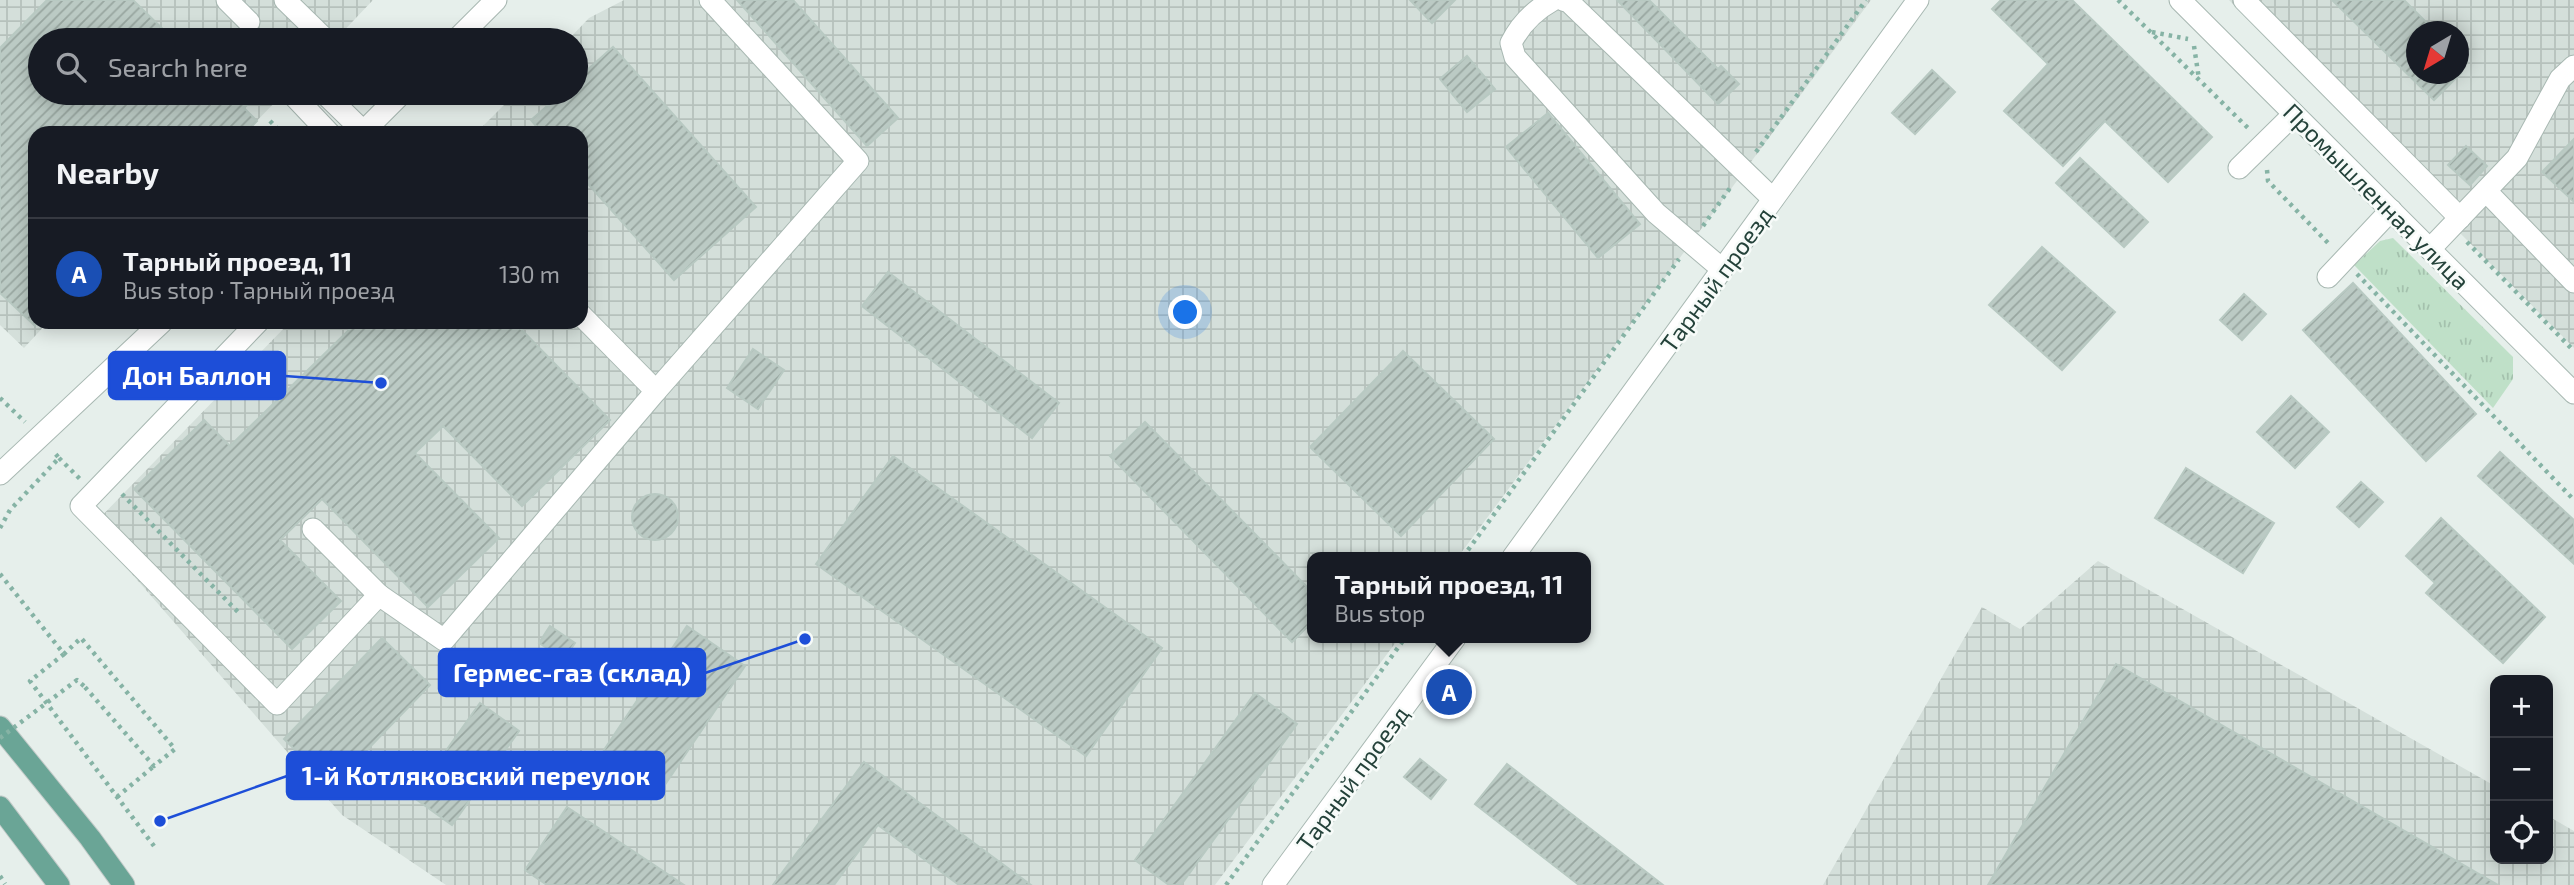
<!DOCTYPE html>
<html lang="en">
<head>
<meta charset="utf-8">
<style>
  :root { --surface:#171b24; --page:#242831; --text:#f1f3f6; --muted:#9ea1a6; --line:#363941; --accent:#1a73e8 }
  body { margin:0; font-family:"Exo 2",sans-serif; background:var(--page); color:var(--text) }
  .controls { position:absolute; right:21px; bottom:21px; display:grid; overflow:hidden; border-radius:14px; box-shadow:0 4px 18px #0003 }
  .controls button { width:63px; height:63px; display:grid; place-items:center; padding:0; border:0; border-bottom:2px solid var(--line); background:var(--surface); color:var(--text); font:35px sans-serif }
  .compass { position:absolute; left:2406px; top:21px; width:63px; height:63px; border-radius:50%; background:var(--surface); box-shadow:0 4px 18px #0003; rotate:218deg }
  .you { position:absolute; left:1186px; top:313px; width:24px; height:24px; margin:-18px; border:5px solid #fff; border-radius:50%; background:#1a73e8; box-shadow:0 0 0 10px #1a73e833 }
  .badge { display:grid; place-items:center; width:46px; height:46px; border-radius:50%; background:var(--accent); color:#fff; font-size:23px; font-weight:700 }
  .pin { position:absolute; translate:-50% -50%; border:4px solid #fff; box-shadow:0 2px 7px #0006 }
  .popup { position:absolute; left:1307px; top:552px; width:284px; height:91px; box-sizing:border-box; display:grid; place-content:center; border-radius:14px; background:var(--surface); filter:drop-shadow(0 2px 5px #0005); font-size:23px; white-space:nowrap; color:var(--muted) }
  .popup b { font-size:26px; color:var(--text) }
  .popup::after { content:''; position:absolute; left:50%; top:100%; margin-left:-14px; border:14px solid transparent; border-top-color:var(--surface) }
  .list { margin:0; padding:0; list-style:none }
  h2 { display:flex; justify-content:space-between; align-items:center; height:91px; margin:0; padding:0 28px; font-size:30px }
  h2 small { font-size:23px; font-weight:400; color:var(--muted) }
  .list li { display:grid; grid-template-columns:46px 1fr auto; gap:21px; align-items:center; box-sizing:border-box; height:112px; padding:0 28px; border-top:2px solid var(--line) }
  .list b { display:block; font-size:26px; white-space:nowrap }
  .list p { margin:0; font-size:23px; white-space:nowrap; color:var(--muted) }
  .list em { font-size:23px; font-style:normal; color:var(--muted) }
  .icon { flex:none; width:38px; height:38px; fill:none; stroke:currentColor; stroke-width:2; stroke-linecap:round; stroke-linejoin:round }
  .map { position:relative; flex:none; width:2574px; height:885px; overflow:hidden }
  .search { position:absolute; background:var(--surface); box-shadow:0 4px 18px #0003; left:28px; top:28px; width:560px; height:77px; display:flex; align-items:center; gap:18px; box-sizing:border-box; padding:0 24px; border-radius:38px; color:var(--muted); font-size:26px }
  .panel { position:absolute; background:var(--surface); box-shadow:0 4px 18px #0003; left:28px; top:126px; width:560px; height:203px; border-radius:21px }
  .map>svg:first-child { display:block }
  .industrial { fill:url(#industrial-grid); fill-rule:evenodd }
  .grass { fill:url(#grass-tufts) }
  .building { fill:url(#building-hatch); stroke:#b8c9c2; stroke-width:2 }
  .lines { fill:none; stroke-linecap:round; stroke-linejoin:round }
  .minor-casing { stroke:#a8b8b2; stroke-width:23 }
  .major-casing { stroke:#c2cac8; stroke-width:23 }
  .path { stroke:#86b3a5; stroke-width:4.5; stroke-dasharray:3.5 5; stroke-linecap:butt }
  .minor { stroke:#fff; stroke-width:21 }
  .major { stroke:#6aa596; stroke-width:21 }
  .path-bridge { stroke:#86b3a5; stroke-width:4.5; stroke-dasharray:3.5 5; stroke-linecap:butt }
  .labels { text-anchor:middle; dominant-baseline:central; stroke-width:5; stroke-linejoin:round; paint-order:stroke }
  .street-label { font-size:24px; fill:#24423a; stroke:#f7fbf9 }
  .leader { fill:none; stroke:#1d4ed8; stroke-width:2.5 }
  .callout-dot { fill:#1d4ed8; stroke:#f7fbf9; stroke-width:2.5 }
  .callout { fill:#1d4ed8; stroke:#1d4ed8; stroke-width:2.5 }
  .callout-label { font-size:26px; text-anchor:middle; font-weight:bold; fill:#fff }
</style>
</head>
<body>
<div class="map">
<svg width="2574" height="885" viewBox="0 0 2574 885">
  <defs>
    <pattern id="industrial-grid" width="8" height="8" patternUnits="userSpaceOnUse" patternTransform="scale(1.75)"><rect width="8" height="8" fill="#d4dfda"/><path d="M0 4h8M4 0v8" fill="none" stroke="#b6c1bc"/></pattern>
    <pattern id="grass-tufts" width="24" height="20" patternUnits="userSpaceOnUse" patternTransform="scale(1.75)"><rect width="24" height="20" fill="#bfe0c8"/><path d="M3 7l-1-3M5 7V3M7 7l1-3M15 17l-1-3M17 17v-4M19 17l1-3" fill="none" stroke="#a4c1ad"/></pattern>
    <pattern id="building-hatch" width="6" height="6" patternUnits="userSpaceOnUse" patternTransform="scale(1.75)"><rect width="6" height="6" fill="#bbcac4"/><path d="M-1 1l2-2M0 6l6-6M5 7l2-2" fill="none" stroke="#98a6a0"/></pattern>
  </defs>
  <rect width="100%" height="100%" fill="#e6efeb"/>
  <g class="industrial">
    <path d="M0,0h373l-38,40h-295v53h244l-39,40h-210v189h13l-24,26 -24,-23z"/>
    <path d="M624,0h1247l-413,557h-146v81h87l-184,247h-769l-104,-70 -251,-288 199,-205h291v-189h-105l40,-40h60v-53h-8l21,-22z"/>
    <path d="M2229,0h345v348zM2416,32h42v42h-42z"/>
    <path d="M2098,561l397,225v73h53v-43l26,15v54h-751l159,-278 38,22z"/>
  </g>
  <path class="grass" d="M2393,238l120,119v22l-20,29 -139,-143 26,-24z"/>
  <g class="building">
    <path d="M47,0h86l41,40h-134v53h219l-15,15 13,13 -12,12h-210v193l-35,-33v-245z"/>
    <path d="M737,0h56l105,118 -31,28z"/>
    <path d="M1410,0h45l-23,23z"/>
    <path d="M1617,0h32l69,69 3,-3 18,18 -21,20z"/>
    <path d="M2001,0h71l140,137 -44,45 -63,-61 -42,45 -59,-55 44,-47 -56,-55z"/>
    <path d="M2332,0h72l32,32h-19v42h43l-26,26z"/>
    <path d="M613,47l143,160 -82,73 -93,-104v-43h-39l-11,-13 31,-27h14v-13z"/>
    <path d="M1467,56l28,33 -28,23 -27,-33z"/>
    <path d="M1932,70l23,22 -40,42 -23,-21z"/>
    <path d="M1548,113l92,111 -42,34 -92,-111z"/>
    <path d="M2574,139v63l-32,-30z"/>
    <path d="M2466,146l21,20 -17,19 -22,-20z"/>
    <path d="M2080,158l68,64 -24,25 -68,-64z"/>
    <path d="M2042,247l73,65 -53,58 -73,-65z"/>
    <path d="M888,272l171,131 -27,35 -170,-132z"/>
    <path d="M2353,283l123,131 -50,47 -123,-131z"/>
    <path d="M2244,294l22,20 -24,26 -22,-20z"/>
    <path d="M357,322h157l96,98 -88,86 -79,-80 -28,27 84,85 -71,69 -106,-108 -42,41 61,61 -49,48 -158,-160 70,-69 26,26z"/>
    <path d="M753,349l31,21 -26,39 -31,-21z"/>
    <path d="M1403,351l91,88 -93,97 -91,-89z"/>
    <path d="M2291,396l38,36 -34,36 -38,-36z"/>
    <path d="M1145,422l167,170v30l-20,20 -182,-186z"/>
    <path d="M2500,452l74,68v44l-96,-88z"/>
    <path d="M893,456l269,192 -76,108 -270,-192z"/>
    <path d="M2186,468l88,55 -31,50 -88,-55z"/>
    <path d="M2361,482l22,20 -24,25 -22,-20z"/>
    <circle cx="655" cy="517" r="23"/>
    <path d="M2441,518l104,99 -42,46 -77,-70 9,-10 -29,-27z"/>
    <path d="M550,626l25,17 -11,16 -25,-16z"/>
    <path d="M687,626l58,40 -83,123 -58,-39z"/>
    <path d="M382,638l48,47 -98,101 -48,-47z"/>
    <path d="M2116,664l382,221h-510z"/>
    <path d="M1255,693l42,31 -116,161h-12l-34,-25z"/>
    <path d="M480,703l39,28 -67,94 -39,-28z"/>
    <path d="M1420,759l26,21 -15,19 -27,-22z"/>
    <path d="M864,762l167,123h-72l-81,-60 -44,60h-61z"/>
    <path d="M1507,764l156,121h-84l-104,-81z"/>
    <path d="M567,807l117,78h-137l-22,-15z"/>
  </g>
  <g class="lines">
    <defs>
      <g id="minor">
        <path d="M227,0l22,22"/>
        <path d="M285,0l41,40"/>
        <path d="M1553,0c-18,10 -33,25 -42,43l4,14 141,156 66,56"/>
        <path d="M1563,0l6,2 204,197"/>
        <path d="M2180,0l394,393"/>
        <path d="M2244,0l216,218"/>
        <path d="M456,40l40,-40"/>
        <path d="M324,93l41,40"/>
        <path d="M294,96l35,37"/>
        <path d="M362,133l40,-40"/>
        <path d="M2239,168l55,-54"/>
        <path d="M2486,191l88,91"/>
        <path d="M2430,249l87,-91 43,-79 14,-13"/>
        <path d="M2328,277l63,-67"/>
        <path d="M258,322l-177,184 196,198 102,-109 65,45 212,-249 -75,-76"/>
        <path d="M656,391l202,-230 -148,-161"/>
        <path d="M0,474l162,-152"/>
        <path d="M313,529l66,66"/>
        <path d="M1513,557l405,-557"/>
        <path d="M1273,885l182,-247"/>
      </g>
      <g id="major">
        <path d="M0,727l90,111 34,47"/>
        <path d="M0,807l59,78"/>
      </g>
    </defs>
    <use href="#minor" class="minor-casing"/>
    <use href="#major" class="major-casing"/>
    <g class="path">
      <path d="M2118,0l131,129"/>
      <path d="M2152,32l36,7"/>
      <path d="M2194,46l5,33"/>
      <path d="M270,121l12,12"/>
      <path d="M1756,152l110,-152"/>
      <path d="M2267,170l1,11 62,64"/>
      <path d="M1703,226l27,-38"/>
      <path d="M2467,242l107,109"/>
      <path d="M2357,274l217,226"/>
      <path d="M0,398l25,24"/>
      <path d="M59,458l21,21"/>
      <path d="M122,494l117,119"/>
      <path d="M0,528l10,-18 49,-52 -6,-7"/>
      <path d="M1463,557l216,-298"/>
      <path d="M0,574l64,80 17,-16 94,111 -21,17 -70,-80"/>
      <path d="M64,654l-34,27 124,165"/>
      <path d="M117,797l37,-31"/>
      <path d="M0,876l5,8"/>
      <path d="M1226,885l179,-247"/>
    </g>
    <use href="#minor" class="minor"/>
    <use href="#major" class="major"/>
    <path class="path-bridge" d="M0,738l77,-58 7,6"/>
  </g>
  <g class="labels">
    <g class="street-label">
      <text transform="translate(2377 196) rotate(45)">Промышленная улица</text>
      <text transform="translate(1716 279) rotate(-54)">Тарный проезд</text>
      <text transform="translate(1352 778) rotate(-54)">Тарный проезд</text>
    </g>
  </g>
  <path class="leader" d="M381 383L285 376M805 639L705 673M160 821L287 776"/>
  <g class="callout-dot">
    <circle cx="381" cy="383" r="7"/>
    <circle cx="805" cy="639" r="7"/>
    <circle cx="160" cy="821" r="7"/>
  </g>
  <g class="callout">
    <rect x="109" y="352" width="176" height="47" rx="7"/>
    <rect x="439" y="649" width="266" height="47" rx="7"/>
    <rect x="287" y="752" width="377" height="47" rx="7"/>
  </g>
  <g class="callout-label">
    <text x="197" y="385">Дон Баллон</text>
    <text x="572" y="682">Гермес-газ (склад)</text>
    <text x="476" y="785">1-й Котляковский переулок</text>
  </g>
</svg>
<div class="controls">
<button>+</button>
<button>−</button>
<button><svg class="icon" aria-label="locate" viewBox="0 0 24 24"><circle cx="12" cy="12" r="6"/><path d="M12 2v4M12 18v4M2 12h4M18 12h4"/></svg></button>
</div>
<svg class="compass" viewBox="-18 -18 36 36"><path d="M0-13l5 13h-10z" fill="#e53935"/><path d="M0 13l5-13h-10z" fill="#9ea1a6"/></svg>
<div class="you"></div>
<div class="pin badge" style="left:1449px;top:692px;background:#1a4fb4">A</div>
<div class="popup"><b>Тарный проезд, 11</b>Bus stop</div>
<div class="search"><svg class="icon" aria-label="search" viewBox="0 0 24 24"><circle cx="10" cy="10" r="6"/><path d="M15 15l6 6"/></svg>Search here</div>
<section class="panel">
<h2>Nearby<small></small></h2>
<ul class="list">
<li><span class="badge" style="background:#1a4fb4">A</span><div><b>Тарный проезд, 11</b><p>Bus stop · Тарный проезд</p></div><em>130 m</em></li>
</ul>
</section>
</div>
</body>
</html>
